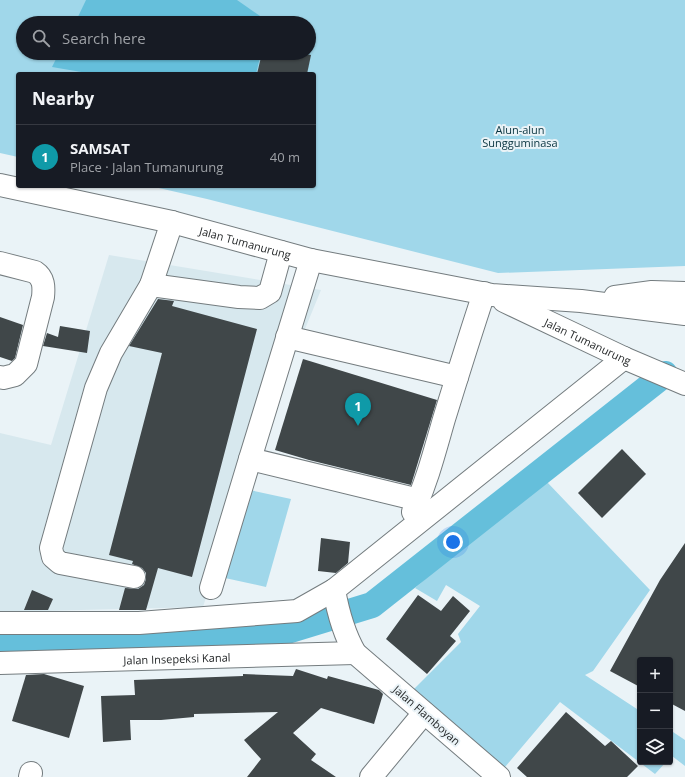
<!DOCTYPE html>
<html lang="en">
<head>
<meta charset="utf-8">
<style>
  :root { --surface:#171b24; --page:#242831; --text:#f1f3f6; --muted:#9ea1a6; --line:#363941; --accent:#b6a998 }
  body { margin:0; font-family:"Open Sans",sans-serif; background:var(--page); color:var(--text) }
  .controls { position:absolute; right:12px; bottom:12px; display:grid; overflow:hidden; border-radius:4px; box-shadow:0 1px 3px #0004 }
  .controls button { width:36px; height:36px; display:grid; place-items:center; padding:0; border:0; border-bottom:1px solid var(--line); background:var(--surface); color:var(--text); font:20px sans-serif }
  .you { position:absolute; left:453px; top:542px; width:14px; height:14px; margin:-10px; border:3px solid #fff; border-radius:50%; background:#1a73e8; box-shadow:0 0 0 6px #1a73e833 }
  .badge { display:grid; place-items:center; width:26px; height:26px; border-radius:50%; background:var(--accent); color:#fff; font-size:13px; font-weight:700 }
  .pin { position:absolute; translate:-50% -33px; filter:drop-shadow(0 1px 2px #0008) }
  .pin::after { content:''; position:absolute; top:21px; width:14px; height:12px; background:inherit; clip-path:polygon(0 0,100% 0,50% 100%) }
  .list { margin:0; padding:0; list-style:none }
  h2 { display:flex; justify-content:space-between; align-items:center; height:52px; margin:0; padding:0 16px; font-size:17px }
  h2 small { font-size:13px; font-weight:400; color:var(--muted) }
  .list li { display:grid; grid-template-columns:26px 1fr auto; gap:12px; align-items:center; box-sizing:border-box; height:64px; padding:0 16px; border-top:1px solid var(--line) }
  .list b { display:block; font-size:15px; white-space:nowrap }
  .list p { margin:0; font-size:13px; white-space:nowrap; color:var(--muted) }
  .list em { font-size:13px; font-style:normal; color:var(--muted) }
  .icon { flex:none; width:22px; height:22px; fill:none; stroke:currentColor; stroke-width:2; stroke-linecap:round; stroke-linejoin:round }
  .map { position:relative; flex:none; width:685px; height:777px; overflow:hidden }
  .search { position:absolute; background:var(--surface); box-shadow:0 1px 3px #0004; left:16px; top:16px; width:300px; height:44px; display:flex; align-items:center; gap:10px; box-sizing:border-box; padding:0 14px; border-radius:22px; color:var(--muted); font-size:15px }
  .panel { position:absolute; background:var(--surface); box-shadow:0 1px 3px #0004; left:16px; top:72px; width:300px; height:116px; border-radius:4px }
  .map>svg:first-child { display:block }
  .built { fill:#d7e8ee }
  .green { fill:#a0d7ea; fill-rule:evenodd }
  .water { fill:#65bfdb }
  .lines { fill:none; stroke-linecap:round; stroke-linejoin:round }
  .canal { stroke:#65bfdb; stroke-width:26 }
  .building { fill:#404749 }
  .minor-casing { stroke:#747c7f; stroke-width:24 }
  .minor { stroke:#fff; stroke-width:22 }
  .labels { text-anchor:middle; dominant-baseline:central; stroke-width:4; stroke-linejoin:round; paint-order:stroke }
  .park-label { font-size:11px; fill:#07333f; stroke:#eaf3f7 }
  .street-label { font-size:11px; fill:#1f2223; stroke:#eaf3f7 }
</style>
</head>
<body>
<div class="map">
<svg width="685" height="777" viewBox="0 0 685 777">
  <rect width="100%" height="100%" fill="#eaf3f7"/>
  <path class="built" d="M109,255l212,35 -78,190 -40,127 -203,5v-179l51,12z"/>
  <g class="green">
    <path d="M0,0h685v266l-187,7 -291,-74 -57,-13h164v-112h-296v83l-18,-4zM23,23h286v30h-286z"/>
    <path d="M547,482l103,108 -57,81 -8,4 55,36v51h26l-11,12 -95,-72 -55,65 -79,-64 -12,-14 47,-47 -3,-8 22,-28 -34,-21 -9,16 -22,-13 34,-30z"/>
    <path d="M250,490l41,9 -25,88 -41,-9z"/>
    <path d="M670,730l15,10v26l-13,-10 -2,1z"/>
  </g>
  <g class="water">
    <path d="M86,0h151l33,23h-195z"/>
    <path d="M59,53h202l-5,21h-163l-41,-7z"/>
  </g>
  <g class="lines">
    <path class="canal" d="M0,639l287,-8 85,-26 293,-231"/>
  </g>
  <g class="building">
    <path d="M262,53h39l10,2 -4,19h-50z"/>
    <path d="M158,299l16,2 -2,5 85,23 -65,248 -34,-9 -12,42h-27l6,-22 13,1 6,-4 2,-6v-6l-4,-5 -10,-4 1,-3 -24,-6 53,-202 -33,-7z"/>
    <path d="M0,317l23,8 -8,33 -3,3 -12,-4z"/>
    <path d="M60,326l30,5 -3,22 -44,-7 4,-13 11,4z"/>
    <path d="M303,359l134,41 -26,85 -102,-25 -34,-10z"/>
    <path d="M622,449l24,25 -44,44 -24,-25z"/>
    <path d="M321,538l29,4 -2,21 -12,10 -18,-2z"/>
    <path d="M685,543v168l-15,-8v-43h-30v27l-30,-16 50,-91z"/>
    <path d="M32,590l21,9 -5,11h-24z"/>
    <path d="M418,595l23,16 12,-15 17,15 -20,25 6,5 -29,33 -41,-35z"/>
    <path d="M296,669l31,10 1,-3 51,14 4,4 -9,30 -53,-16 -28,25 23,21 -5,6 25,17h-89l14,-18 -17,-19 34,-28 -84,2v3l-33,3h-31l1,20 -28,2 -2,-46 34,-1 -1,-15 109,-4v-2l50,2z"/>
    <path d="M44,674l40,12 -15,52 -57,-17 14,-46z"/>
    <path d="M566,712l39,34 6,-5 27,25 -11,11h-100l-10,-9z"/>
  </g>
  <g class="lines">
    <defs>
      <g id="minor">
        <path id="s1" d="M0,185l172,37 139,38 181,35 89,6 104,13"/>
        <path d="M0,263l35,9c9,6 9,15 8,25l-17,67 -11,11 -12,3 -3,-1"/>
        <path d="M151,285l88,12 21,1 10,-6 11,-40"/>
        <path d="M615,297l37,-5 33,1"/>
        <path id="s2" d="M504,301l120,57 61,26"/>
        <path d="M287,337l170,40"/>
        <path d="M250,459l169,41"/>
        <path d="M413,512c14,-30 22,-62 31,-93 13,-42 26,-84 40,-126"/>
        <path d="M134,577l-74,-14 -7,-6 -2,-9 45,-160 15,-35 40,-68 21,-63"/>
        <path d="M211,588l39,-129 61,-199"/>
        <path d="M0,623h139l158,-12 37,-21"/>
        <path id="s3" d="M0,663l355,-10"/>
        <path d="M30,777l1,-4"/>
        <path d="M371,777l53,-64"/>
        <path d="M499,777l-144,-124c-11,-19 -17,-41 -21,-63l290,-232"/>
      </g>
    </defs>
    <use href="#minor" class="minor-casing"/>
    <use href="#minor" class="minor"/>
  </g>
  <g class="labels">
    <g class="park-label">
      <text x="520" y="129">Alun-alun<tspan x="520" dy="13">Sungguminasa</tspan></text>
    </g>
    <g class="street-label">
      <text stroke="none"><textPath href="#s1" startOffset="252">Jalan Tumanurung</textPath></text>
      <text stroke="none"><textPath href="#s2" startOffset="93">Jalan Tumanurung</textPath></text>
      <text stroke="none"><textPath href="#s3" startOffset="177">Jalan Insepeksi Kanal</textPath></text>
      <text transform="translate(427 715) rotate(41)">Jalan Flamboyan</text>
    </g>
  </g>
</svg>
<div class="controls">
<button>+</button>
<button>−</button>
<button><svg class="icon" aria-label="layers" viewBox="0 0 24 24"><path d="M12 4l9 5-9 5-9-5zM3 14l9 5 9-5"/></svg></button>
</div>
<div class="you"></div>
<div class="pin badge" style="left:358px;top:426px;background:#0f9aa8">1</div>
<div class="search"><svg class="icon" aria-label="search" viewBox="0 0 24 24"><circle cx="10" cy="10" r="6"/><path d="M15 15l6 6"/></svg>Search here</div>
<section class="panel">
<h2>Nearby<small></small></h2>
<ul class="list">
<li><span class="badge" style="background:#0f9aa8">1</span><div><b>SAMSAT</b><p>Place · Jalan Tumanurung</p></div><em>40 m</em></li>
</ul>
</section>
</div>
</body>
</html>
